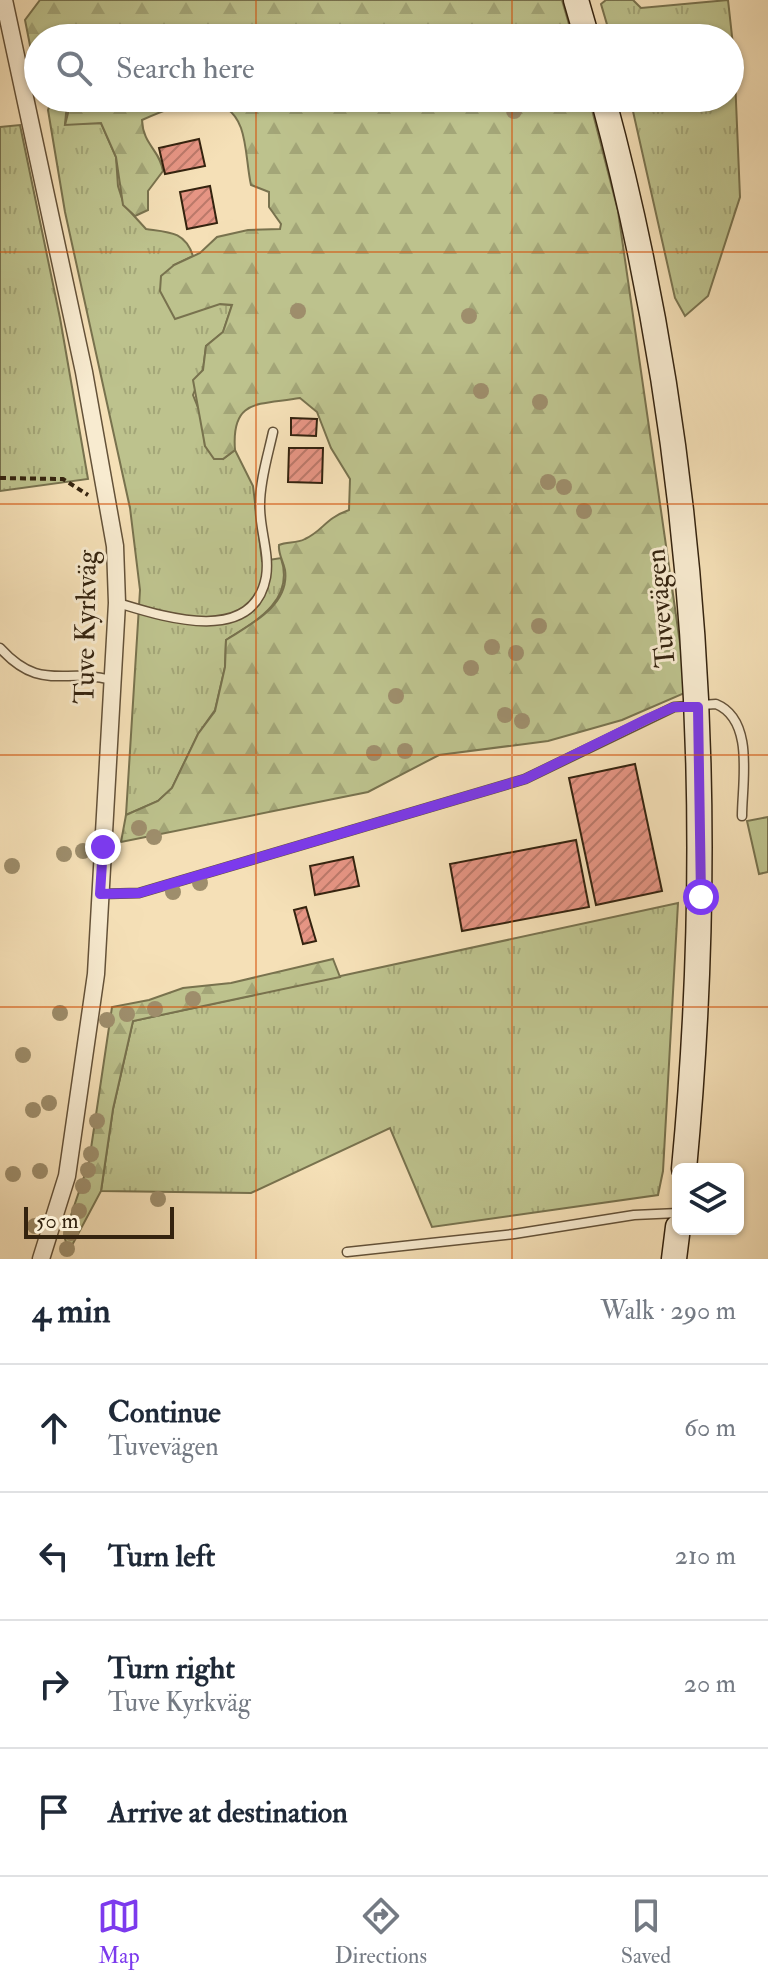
<!DOCTYPE html>
<html lang="en">
<head>
<meta charset="utf-8">
<style>
  :root { --surface:#fff; --page:#f6f6f7; --text:#1f2937; --muted:#747a83; --line:#e0e1e3; --accent:#7c3aed }
  body { margin:0; font-family:"IM FELL Double Pica",serif; background:var(--page); color:var(--text) }
  .controls { position:absolute; right:24px; bottom:24px; display:grid; overflow:hidden; border-radius:12px; box-shadow:0 2px 6px #0004 }
  .controls button { width:72px; height:72px; display:grid; place-items:center; padding:0; border:0; border-bottom:2px solid var(--line); background:var(--surface); color:var(--text); font:40px sans-serif }
  .scale { position:absolute; left:24px; bottom:20px; width:150px; box-sizing:border-box; padding-left:8px; border:4px solid #34230f; border-top:0; font-size:22px; line-height:28px; white-space:nowrap; color:#34230f; -webkit-text-stroke:6px #f8ebd0; paint-order:stroke }
  .stop { position:absolute; width:24px; height:24px; margin:-18px; border:6px solid #7c3aed; border-radius:50%; background:#fff }
  .stop.end { background:#7c3aed; border-color:#fff; box-shadow:0 2px 8px #0008 }
  .list { margin:0; padding:0; list-style:none }
  h2 { display:flex; justify-content:space-between; align-items:center; height:104px; margin:0; padding:0 32px; font-size:34px }
  h2 small { font-size:26px; font-weight:400; color:var(--muted) }
  .list li { display:grid; grid-template-columns:52px 1fr auto; gap:24px; align-items:center; box-sizing:border-box; height:128px; padding:0 32px; border-top:2px solid var(--line) }
  .list b { display:block; font-size:30px; white-space:nowrap }
  .list p { margin:0; font-size:26px; white-space:nowrap; color:var(--muted) }
  .list em { font-size:26px; font-style:normal; color:var(--muted) }
  .icon { flex:none; width:44px; height:44px; fill:none; stroke:currentColor; stroke-width:2; stroke-linecap:round; stroke-linejoin:round }
  .map { position:relative; flex:none; width:768px; height:1259px; overflow:hidden }
  .search { position:absolute; background:var(--surface); box-shadow:0 2px 6px #0004; left:24px; right:24px; top:24px; height:88px; display:flex; align-items:center; gap:20px; box-sizing:border-box; padding:0 28px; border-radius:44px; color:var(--muted); font-size:30px }
  .sheet { height:616px; background:var(--surface) }
  nav { display:flex; justify-content:space-around; align-items:center; box-sizing:border-box; height:112px; border-top:2px solid var(--line); background:var(--surface); font-size:22px; color:var(--muted) }
  nav a { display:grid; justify-items:center; gap:4px }
  nav .on { color:var(--accent) }
  .map>svg:first-child { display:block }
  .grass { fill:url(#grass-tufts); stroke:#78724e; stroke-width:2 }
  .forest { fill:url(#forest-firs); stroke:#78724e; stroke-width:2 }
  .pitch { fill:#bdc28d; stroke:#78724e; stroke-width:2 }
  .building { fill:url(#building-hatch); stroke:#34230f; stroke-width:2 }
  .lines { fill:none; stroke-linecap:round; stroke-linejoin:round }
  .service-casing { stroke:#645239; stroke-width:11 }
  .minor-casing { stroke:#645239; stroke-width:19 }
  .secondary-casing { stroke:#34230f; stroke-width:27 }
  .path { stroke:#34230f; stroke-width:4; stroke-dasharray:6 4; stroke-linecap:butt }
  .service { stroke:#f8ebd0; stroke-width:8 }
  .minor { stroke:#f8ebd0; stroke-width:16 }
  .secondary { stroke:#f8ebd0; stroke-width:24 }
  .tree { fill:#9e8e6c }
  .route { stroke:#7c3aed; stroke-width:10 }
  .grid { fill:none; stroke:#d6540c; stroke-width:2; stroke-opacity:0.55 }
  .labels { text-anchor:middle; dominant-baseline:central; stroke-width:6; stroke-linejoin:round; paint-order:stroke }
  .street-label { font-size:28px; fill:#34230f; stroke:#f8ebd0 }
</style>
</head>
<body>
<div class="map">
<svg width="768" height="1259" viewBox="0 0 768 1259">
  <defs>
    <pattern id="grass-tufts" width="24" height="20" patternUnits="userSpaceOnUse" patternTransform="scale(2)"><rect width="24" height="20" fill="#bdc28d"/><path d="M3 7l-1-3M5 7V3M7 7l1-3M15 17l-1-3M17 17v-4M19 17l1-3" fill="none" stroke="#a3a678"/></pattern>
    <pattern id="forest-firs" width="22" height="20" patternUnits="userSpaceOnUse" patternTransform="scale(2)"><rect width="22" height="20" fill="#bdc28d"/><path d="M5 1l3.5 6h-7zM16 11l3.5 6h-7z" fill="#a3a678"/></pattern>
    <pattern id="building-hatch" width="6" height="6" patternUnits="userSpaceOnUse" patternTransform="scale(2)"><rect width="6" height="6" fill="#e69584"/><path d="M-1 1l2-2M0 6l6-6M5 7l2-2" fill="none" stroke="#bb796a"/></pattern>
  </defs>
  <rect width="100%" height="100%" fill="#f5e0b7"/>
  <filter id="stains"><feTurbulence type="fractalNoise" baseFrequency=".0025" numOctaves="4"/><feColorMatrix values="0 0 0 0 .2 0 0 0 0 .09 0 0 0 0 .02 0 0 0 .5 -.17"/></filter>
  <radialGradient id="worn" r=".72"><stop offset=".6" stop-color="#630" stop-opacity="0"/><stop offset="1" stop-color="#630" stop-opacity=".3"/></radialGradient>
  <g class="grass">
    <path d="M606,0h27l8,8 87,-8 6,54 6,143 -32,99 -23,20 -10,-18 -45,-200h100v-60h-119l-10,-34z"/>
    <path d="M52,98l15,6 -2,20 36,-1 15,34 2,29 6,19 22,24c22,3 39,2 47,27l-19,9 46,39 12,1 -9,27 -17,14 -3,24 -10,25 10,25 2,26 18,13 12,-9 18,36 9,75 19,-3c14,42 -24,63 -55,82l-1,27 -10,43 -17,24 -26,54 -14,13 -32,14 14,-225 -10,-82 -65,-296 -17,-102z"/>
    <path d="M20,125l40,193 28,161 -88,12v-364z"/>
    <path d="M678,903l-15,268 -5,24 -226,32 -42,-99 -139,65 -150,-2 12,-82 20,-88z"/>
  </g>
  <g class="forest">
    <path d="M40,0h522l11,38h-535v48l-13,-66z"/>
    <path d="M58,98h531l29,113 69,481 -65,28 -74,21 -109,14 -71,37 -247,50 5,-27 32,-14 14,-13 26,-54 17,-23 10,-44 1,-27c25,-16 64,-35 59,-70 -2,-10 -7,-16 -6,-25 8,-4 17,-1 26,-6 19,-9 19,-20 44,-29l1,-31 -19,-31 -14,-36 -17,-14c-41,7 -69,0 -65,52l-12,9h-9l-9,-13 -12,-66 10,-10 3,-24 17,-14 9,-27 -12,-1 -45,15 -15,-28 1,-15 13,-11 26,-12 17,-16 31,-7 32,-1 1,-5 -12,-17v-15l-18,-7c-4,-18 -4,-40 -10,-57 -16,-44 -68,-22 -99,-8 1,25 18,30 21,51l-15,20v19l-13,6 -12,-11 -7,-48 -15,-34 -36,2 4,-16z"/>
    <path d="M333,959l7,18 -207,44 -20,88 -12,82 -32,60 -5,-15 25,-74 23,-155 37,-7 34,-12 48,-5z"/>
  </g>
  <path class="pitch" d="M768,817v55l-9,2 -12,-53z"/>
  <g class="building">
    <path d="M199,139l6,27 -40,8 -6,-26z"/>
    <path d="M210,186l7,37 -30,6 -7,-37z"/>
    <path d="M291,418l26,1 -1,17 -25,-1z"/>
    <path d="M289,448h34l-1,35 -34,-1z"/>
    <path d="M635,764l27,127 -66,14 -27,-127z"/>
    <path d="M576,840l13,67 -127,24 -12,-67z"/>
    <path d="M353,857l6,29 -44,9 -5,-29z"/>
    <path d="M306,907l10,34 -13,3 -9,-34z"/>
  </g>
  <g class="lines">
    <defs>
      <g id="service">
        <path d="M118,603c43,13 135,44 148,-26 4,-24 -7,-49 -6,-73 0,-24 8,-49 13,-72"/>
        <path d="M0,648c41,45 63,19 112,32"/>
        <path d="M101,894l38,-1 386,-114 149,-72 42,-3c39,16 26,79 26,112"/>
        <path d="M347,1252l167,-18 120,-19 44,-2"/>
      </g>
      <path id="minor" d="M4,0l80,372 31,174 2,57 -21,371 -29,202 -26,83"/>
      <g id="secondary">
        <path d="M576,0l11,38"/>
        <path d="M603,98c95,350 115,711 81,1071"/>
        <path d="M674,1259l4,-32"/>
      </g>
    </defs>
    <use href="#service" class="service-casing"/>
    <use href="#minor" class="minor-casing"/>
    <use href="#secondary" class="secondary-casing"/>
    <path class="path" d="M0,478l63,1 25,16"/>
    <use href="#service" class="service"/>
    <use href="#minor" class="minor"/>
    <use href="#secondary" class="secondary"/>
  </g>
  <g class="tree">
    <circle cx="514" cy="111" r="8"/>
    <circle cx="298" cy="311" r="8"/>
    <circle cx="469" cy="316" r="8"/>
    <circle cx="481" cy="391" r="8"/>
    <circle cx="540" cy="402" r="8"/>
    <circle cx="548" cy="482" r="8"/>
    <circle cx="564" cy="487" r="8"/>
    <circle cx="584" cy="511" r="8"/>
    <circle cx="539" cy="626" r="8"/>
    <circle cx="492" cy="647" r="8"/>
    <circle cx="516" cy="653" r="8"/>
    <circle cx="471" cy="668" r="8"/>
    <circle cx="396" cy="696" r="8"/>
    <circle cx="505" cy="715" r="8"/>
    <circle cx="522" cy="721" r="8"/>
    <circle cx="405" cy="751" r="8"/>
    <circle cx="374" cy="753" r="8"/>
    <circle cx="139" cy="828" r="8"/>
    <circle cx="154" cy="837" r="8"/>
    <circle cx="83" cy="851" r="8"/>
    <circle cx="64" cy="854" r="8"/>
    <circle cx="12" cy="866" r="8"/>
    <circle cx="200" cy="883" r="8"/>
    <circle cx="173" cy="892" r="8"/>
    <circle cx="193" cy="999" r="8"/>
    <circle cx="155" cy="1009" r="8"/>
    <circle cx="60" cy="1013" r="8"/>
    <circle cx="127" cy="1014" r="8"/>
    <circle cx="107" cy="1020" r="8"/>
    <circle cx="23" cy="1055" r="8"/>
    <circle cx="49" cy="1103" r="8"/>
    <circle cx="33" cy="1110" r="8"/>
    <circle cx="97" cy="1121" r="8"/>
    <circle cx="91" cy="1154" r="8"/>
    <circle cx="88" cy="1170" r="8"/>
    <circle cx="40" cy="1171" r="8"/>
    <circle cx="13" cy="1174" r="8"/>
    <circle cx="83" cy="1186" r="8"/>
    <circle cx="158" cy="1199" r="8"/>
    <circle cx="79" cy="1211" r="8"/>
    <circle cx="35" cy="1226" r="8"/>
    <circle cx="71" cy="1233" r="8"/>
    <circle cx="67" cy="1249" r="8"/>
  </g>
  <g class="lines">
    <path class="route" d="M103,847l-3,47 39,-1 386,-114 124,-61 25,-11h24l3,190"/>
  </g>
  <path class="grid" d="M256,0v38M512,0v38M256,98v1161M512,98v1161M0,252h768M0,504h768M0,755h768M0,1007h768"/>
  <g class="labels">
    <g class="street-label">
      <text transform="translate(661 608) rotate(-95)">Tuvevägen</text>
      <text transform="translate(86 627) rotate(-89)">Tuve Kyrkväg</text>
    </g>
  </g>
  <rect width="100%" height="100%" filter="url(#stains)"/>
  <rect width="100%" height="100%" fill="url(#worn)"/>
</svg>
<div class="controls">
<button><svg class="icon" aria-label="layers" viewBox="0 0 24 24"><path d="M12 4l9 5-9 5-9-5zM3 14l9 5 9-5"/></svg></button>
</div>
<div class="scale">50 m</div>
<div class="stop" style="left:701px;top:897px"></div>
<div class="stop end" style="left:103px;top:847px"></div>
<div class="search"><svg class="icon" aria-label="search" viewBox="0 0 24 24"><circle cx="10" cy="10" r="6"/><path d="M15 15l6 6"/></svg>Search here</div>
</div>
<section class="sheet">
<h2>4 min<small>Walk · 290 m</small></h2>
<ul class="list">
<li><svg class="icon" aria-label="ahead" viewBox="0 0 24 24"><path d="M12 20V5M6 11l6-6 6 6"/></svg><div><b>Continue</b><p>Tuvevägen</p></div><em>60 m</em></li>
<li><svg class="icon" aria-label="left" viewBox="0 0 24 24"><path d="M17 20v-9H6M10 6l-5 5 5 5"/></svg><div><b>Turn left</b></div><em>210 m</em></li>
<li><svg class="icon" aria-label="right" viewBox="0 0 24 24"><path d="M7 20v-9h11M14 6l5 5-5 5"/></svg><div><b>Turn right</b><p>Tuve Kyrkväg</p></div><em>20 m</em></li>
<li><svg class="icon" aria-label="arrive" viewBox="0 0 24 24"><path d="M6 21V4h12l-3 4 3 4H6"/></svg><div><b>Arrive at destination</b></div></li>
</ul>
</section>
<nav>
<a class="on"><svg class="icon" aria-label="map" viewBox="0 0 24 24"><path d="M3 6l6-2 6 2 6-2v14l-6 2-6-2-6 2zM9 4v14M15 6v14"/></svg>Map</a>
<a><svg class="icon" aria-label="directions" viewBox="0 0 24 24"><path d="M12 3l9 9-9 9-9-9zM9 14v-3h6M13 9l2 2-2 2"/></svg>Directions</a>
<a><svg class="icon" aria-label="saved" viewBox="0 0 24 24"><path d="M7 4h10v16l-5-4-5 4z"/></svg>Saved</a>
</nav>
</body>
</html>
